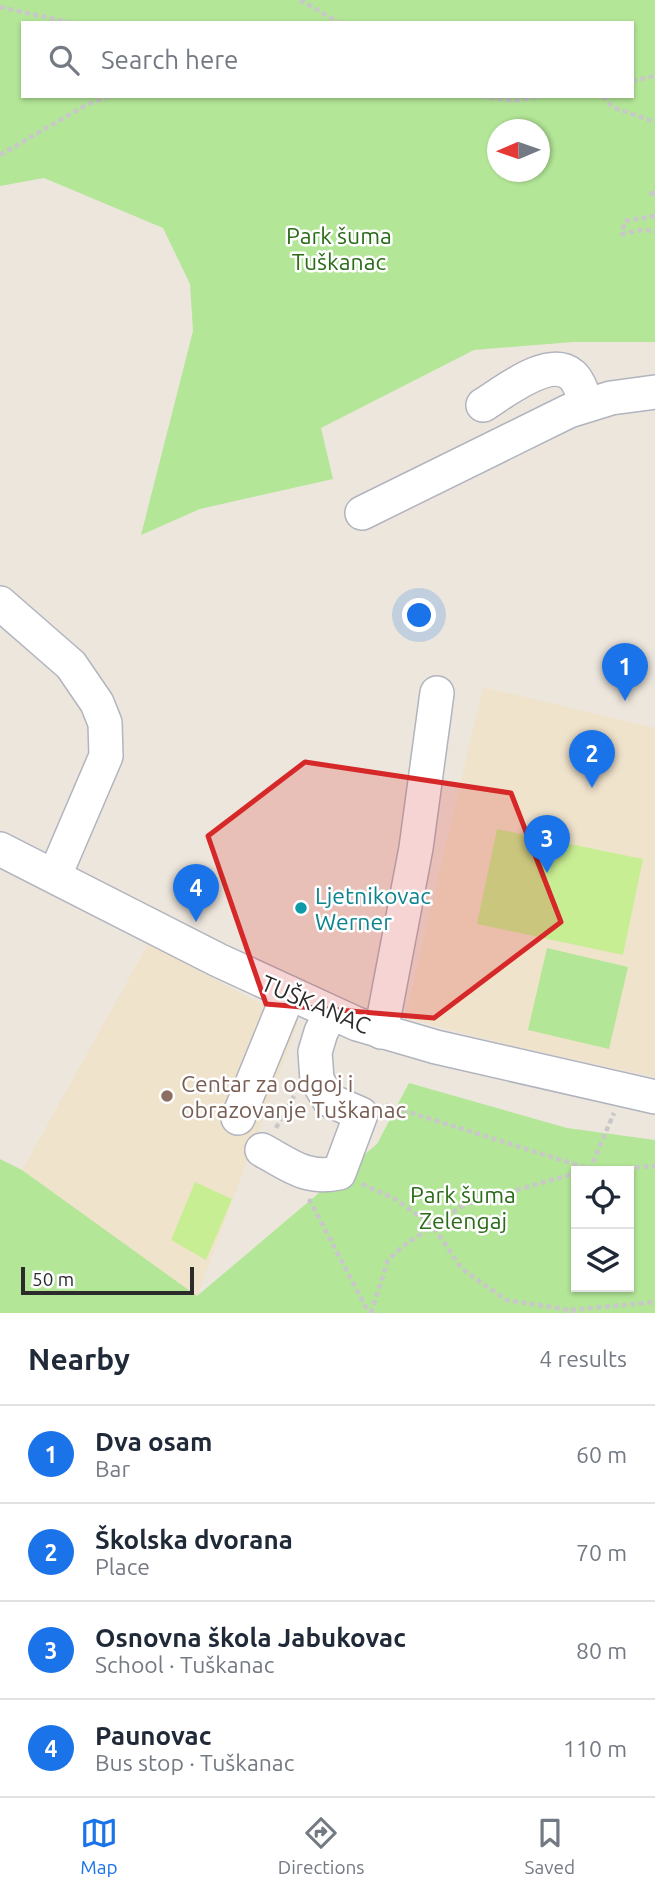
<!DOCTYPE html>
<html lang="en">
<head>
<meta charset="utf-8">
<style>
  :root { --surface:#fff; --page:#f6f6f7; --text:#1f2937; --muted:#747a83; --line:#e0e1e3; --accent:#1a73e8 }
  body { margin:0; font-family:Ubuntu,sans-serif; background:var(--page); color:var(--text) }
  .controls { position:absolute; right:21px; bottom:21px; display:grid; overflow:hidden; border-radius:0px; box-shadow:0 2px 5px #0004 }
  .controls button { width:63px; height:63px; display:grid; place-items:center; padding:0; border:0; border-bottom:2px solid var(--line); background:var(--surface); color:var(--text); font:35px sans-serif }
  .compass { position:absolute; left:487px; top:119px; width:63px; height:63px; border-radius:50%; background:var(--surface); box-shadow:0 2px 5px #0004; rotate:268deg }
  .scale { position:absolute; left:21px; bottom:18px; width:173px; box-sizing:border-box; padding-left:7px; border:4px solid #2b2b2b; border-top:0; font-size:19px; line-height:24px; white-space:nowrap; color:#2b2b2b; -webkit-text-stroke:5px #fff; paint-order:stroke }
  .you { position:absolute; left:420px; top:616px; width:24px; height:24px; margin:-18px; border:5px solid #fff; border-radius:50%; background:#1a73e8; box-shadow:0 0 0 10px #1a73e833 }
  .badge { display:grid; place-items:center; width:46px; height:46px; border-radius:50%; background:var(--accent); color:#fff; font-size:23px; font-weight:700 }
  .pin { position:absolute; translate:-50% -58px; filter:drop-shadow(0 2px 4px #0008) }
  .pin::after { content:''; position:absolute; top:37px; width:24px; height:21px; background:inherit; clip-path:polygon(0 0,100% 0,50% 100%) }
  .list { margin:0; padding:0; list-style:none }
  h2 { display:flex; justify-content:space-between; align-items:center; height:91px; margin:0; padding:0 28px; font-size:30px }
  h2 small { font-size:23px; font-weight:400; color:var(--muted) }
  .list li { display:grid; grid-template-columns:46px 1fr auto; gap:21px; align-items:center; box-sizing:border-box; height:98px; padding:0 28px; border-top:2px solid var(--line) }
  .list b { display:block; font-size:26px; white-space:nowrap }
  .list p { margin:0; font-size:23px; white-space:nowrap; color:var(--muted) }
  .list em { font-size:23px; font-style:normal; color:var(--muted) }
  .icon { flex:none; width:38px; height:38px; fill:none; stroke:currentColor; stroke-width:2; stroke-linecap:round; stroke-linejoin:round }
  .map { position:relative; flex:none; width:655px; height:1313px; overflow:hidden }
  .search { position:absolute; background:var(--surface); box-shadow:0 2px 5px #0004; left:21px; right:21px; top:21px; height:77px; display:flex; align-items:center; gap:18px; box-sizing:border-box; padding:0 24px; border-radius:0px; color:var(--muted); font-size:26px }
  .sheet { height:483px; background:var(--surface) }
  nav { display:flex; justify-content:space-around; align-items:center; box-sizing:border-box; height:98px; border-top:2px solid var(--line); background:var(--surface); font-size:19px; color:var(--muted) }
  nav a { display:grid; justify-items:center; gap:4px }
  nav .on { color:var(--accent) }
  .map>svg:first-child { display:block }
  .education { fill:#f0e3cc }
  .green { fill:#b3e697; fill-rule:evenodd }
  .pitch { fill:#c8ee93 }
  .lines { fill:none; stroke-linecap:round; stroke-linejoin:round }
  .minor-casing { stroke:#b1b4bf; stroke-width:36 }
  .path { stroke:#c8c8c8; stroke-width:4.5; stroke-dasharray:5 3.5; stroke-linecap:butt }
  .minor { stroke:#fff; stroke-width:33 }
  .marked { fill:#d62828; fill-opacity:0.2; stroke:#d62828; stroke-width:5; stroke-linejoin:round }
  .culture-dot { fill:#0f9aa8; stroke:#fff; stroke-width:2.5 }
  .education-dot { fill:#8d6e63; stroke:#fff; stroke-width:2.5 }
  .labels { text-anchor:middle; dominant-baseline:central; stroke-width:5; stroke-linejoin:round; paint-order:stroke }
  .park-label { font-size:23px; fill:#2a6c18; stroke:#fff }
  .culture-label { font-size:23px; fill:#0d838f; stroke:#fff; text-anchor:start }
  .street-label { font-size:23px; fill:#2b2b2b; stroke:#fff }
  .education-label { font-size:23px; fill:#785e54; stroke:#fff; text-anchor:start }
</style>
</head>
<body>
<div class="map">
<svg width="655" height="1313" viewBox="0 0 655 1313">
  <rect width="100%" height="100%" fill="#ede6dd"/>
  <g class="education">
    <path d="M483,687l172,41v349l-138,-30 -112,-29z"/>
    <path d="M148,944l150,79 -101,274 -175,-127z"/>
  </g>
  <g class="green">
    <path d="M0,0h655v342h-82l-99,8 -153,78 12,51 -133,30 -59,26 52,-204 -3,-47 -27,-56 -119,-50 -44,8zM23,23h609v73h-609zM498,130h42v42h-42z"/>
    <path d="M547,948l81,19 -19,82 -81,-19z"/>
    <path d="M409,1083l158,45 88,12v173h-655v-154l22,11 175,126 180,-152zM576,1171h53v116h-53z"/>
  </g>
  <g class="pitch">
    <path d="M497,829l146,30 -20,96 -146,-31z"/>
    <path d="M195,1182l37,17 -26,61 -35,-20z"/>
  </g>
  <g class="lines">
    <defs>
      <g id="minor">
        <path d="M483,405c20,-12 66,-50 89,-30 7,6 11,20 15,29"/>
        <path d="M362,513l207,-102 42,-13 44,-6"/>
        <path d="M0,603l71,62 26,38 8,20 1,33 -51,119"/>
        <path d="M0,849l218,111 139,64 79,23 219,50"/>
        <path d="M381,1032l35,-184 21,-155"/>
        <path d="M238,1118l51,-125"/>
        <path d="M262,1150c28,15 44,30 77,23l22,-59 -32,-14 -12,-20 -2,-28 6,-20 10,-19"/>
      </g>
    </defs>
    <use href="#minor" class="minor-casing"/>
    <g class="path">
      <path d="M300,0l40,23"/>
      <path d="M0,7l72,16"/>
      <path d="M632,81l23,-5"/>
      <path d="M481,96l33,5 26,-5"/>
      <path d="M603,96l9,11 43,15"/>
      <path d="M0,155l86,-50 24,-9"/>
      <path d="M655,192l-4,2 4,2"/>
      <path d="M655,216l-30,5 -3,13 20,-4 13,1"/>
      <path d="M386,1105l204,64 24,-56"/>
      <path d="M276,1128l18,-32"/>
      <path d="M584,1171l71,-5"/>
      <path d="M362,1184l33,15 38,27 29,43 44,31 64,10 5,3"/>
      <path d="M309,1199l60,114"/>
      <path d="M571,1310l84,-8"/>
      <path d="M371,1313l17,-53 15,-14 61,-41 112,-32"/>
    </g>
    <use href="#minor" class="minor"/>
  </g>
  <path class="marked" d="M305,762l206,31 50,129 -127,96 -168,-14 -58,-168z"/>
  <circle class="culture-dot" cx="301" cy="908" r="7"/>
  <circle class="education-dot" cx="167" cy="1096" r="7"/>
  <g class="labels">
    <g class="park-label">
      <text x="339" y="235">Park šuma<tspan x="339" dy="26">Tuškanac</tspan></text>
      <text x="463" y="1194">Park šuma<tspan x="463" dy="26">Zelengaj</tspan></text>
    </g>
    <g class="culture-label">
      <text x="315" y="895">Ljetnikovac<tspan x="315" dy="26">Werner</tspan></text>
    </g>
    <g class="street-label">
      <text transform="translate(316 1004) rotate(23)">TUŠKANAC</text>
    </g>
    <g class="education-label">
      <text x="181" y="1083">Centar za odgoj i<tspan x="181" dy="26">obrazovanje Tuškanac</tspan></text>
    </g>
  </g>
</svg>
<div class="controls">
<button><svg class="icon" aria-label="locate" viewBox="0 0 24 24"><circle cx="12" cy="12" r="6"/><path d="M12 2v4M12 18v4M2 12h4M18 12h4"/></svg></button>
<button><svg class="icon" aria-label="layers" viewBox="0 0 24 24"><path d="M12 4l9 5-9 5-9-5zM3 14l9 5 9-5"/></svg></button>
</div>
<svg class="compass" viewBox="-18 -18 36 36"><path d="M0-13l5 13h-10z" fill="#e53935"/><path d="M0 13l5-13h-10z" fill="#747a83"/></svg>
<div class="scale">50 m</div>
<div class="you"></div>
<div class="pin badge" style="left:625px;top:701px">1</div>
<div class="pin badge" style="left:592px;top:788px">2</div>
<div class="pin badge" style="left:547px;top:873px">3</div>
<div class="pin badge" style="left:196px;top:922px">4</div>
<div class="search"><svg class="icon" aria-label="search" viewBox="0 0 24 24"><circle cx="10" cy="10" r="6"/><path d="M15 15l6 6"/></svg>Search here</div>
</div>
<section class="sheet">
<h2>Nearby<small>4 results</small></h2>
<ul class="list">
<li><span class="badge">1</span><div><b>Dva osam</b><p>Bar</p></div><em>60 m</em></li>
<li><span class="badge">2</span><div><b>Školska dvorana</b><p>Place</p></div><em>70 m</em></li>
<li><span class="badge">3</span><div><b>Osnovna škola Jabukovac</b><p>School · Tuškanac</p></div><em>80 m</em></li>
<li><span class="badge">4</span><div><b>Paunovac</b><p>Bus stop · Tuškanac</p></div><em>110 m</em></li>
</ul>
</section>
<nav>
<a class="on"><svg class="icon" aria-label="map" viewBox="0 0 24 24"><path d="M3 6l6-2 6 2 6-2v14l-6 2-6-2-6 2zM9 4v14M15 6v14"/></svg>Map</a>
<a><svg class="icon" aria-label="directions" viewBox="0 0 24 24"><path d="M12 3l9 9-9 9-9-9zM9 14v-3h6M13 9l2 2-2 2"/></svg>Directions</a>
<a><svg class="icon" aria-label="saved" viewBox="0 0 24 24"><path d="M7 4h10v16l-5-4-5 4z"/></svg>Saved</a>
</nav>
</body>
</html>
